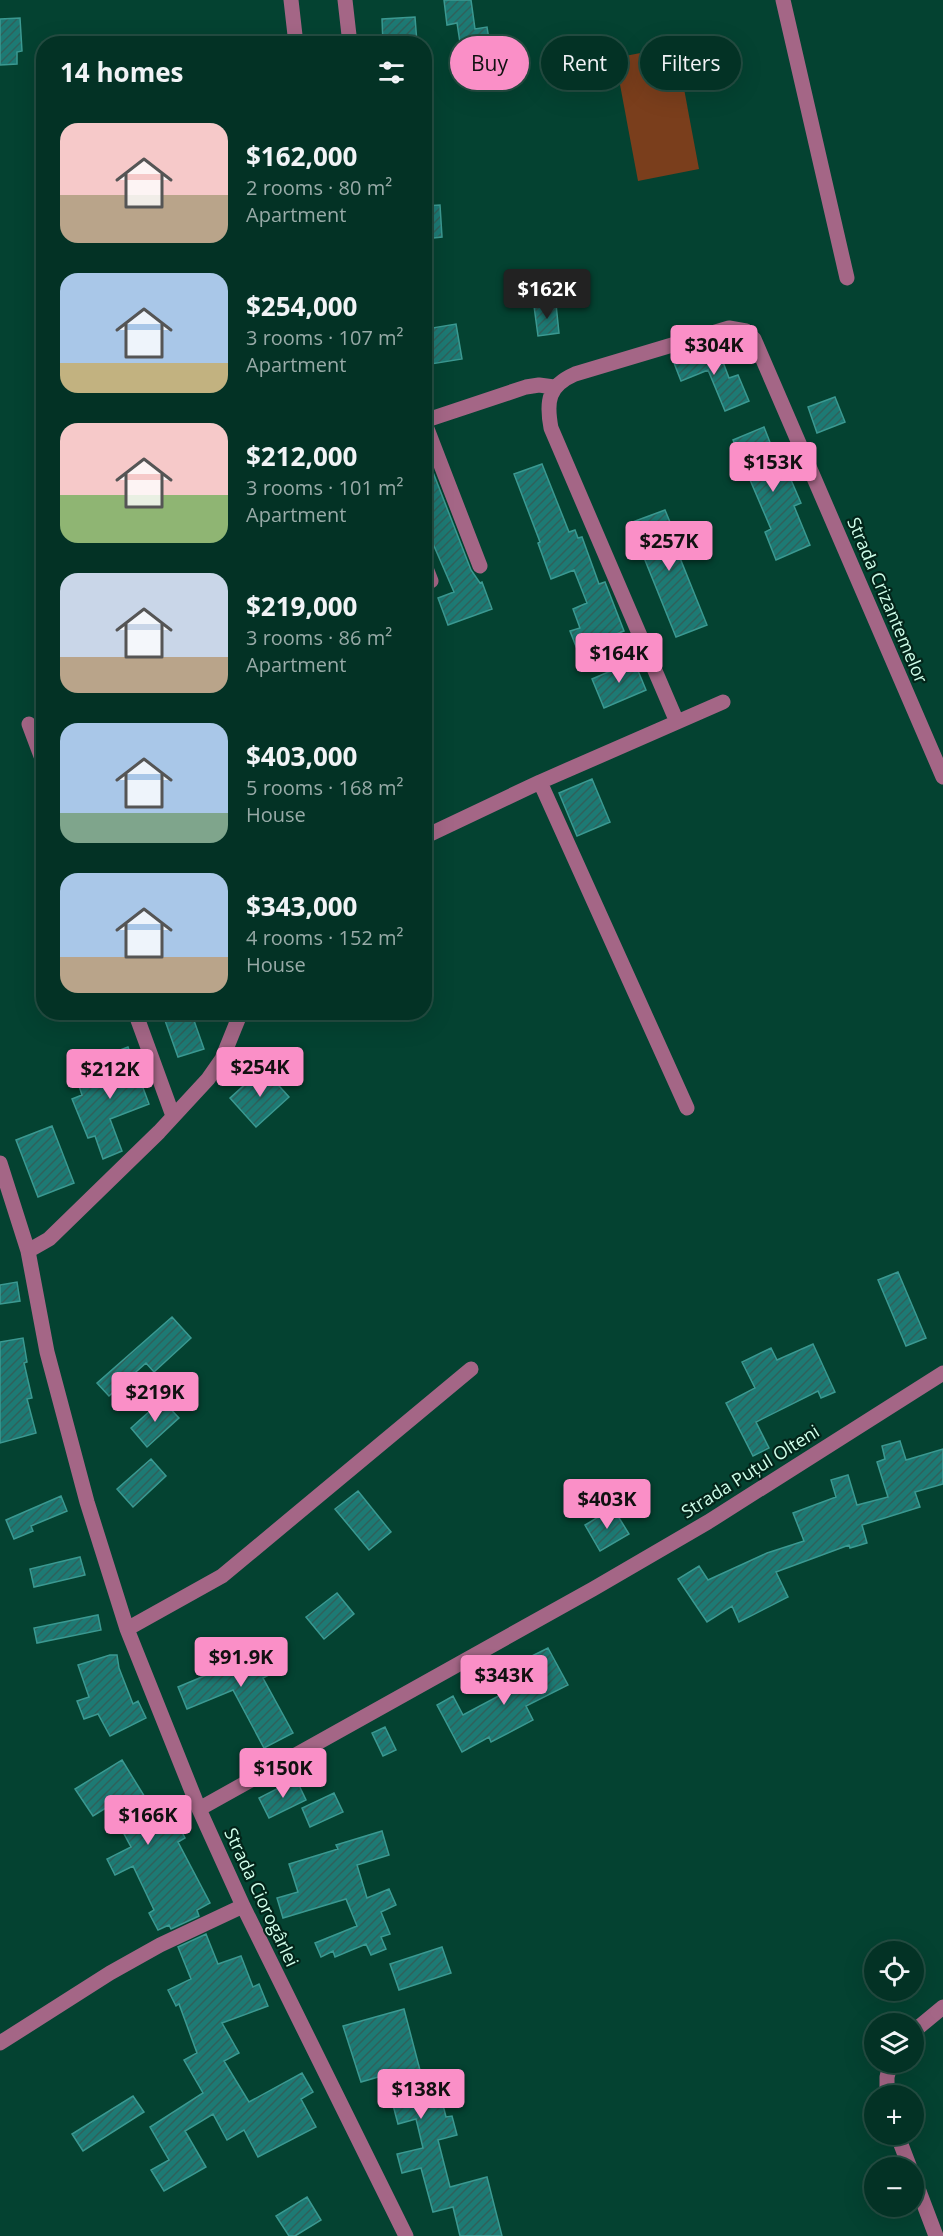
<!DOCTYPE html>
<html lang="en">
<head>
<meta charset="utf-8">
<style>
  :root { --surface:#033225; --page:#0d3a2d; --text:#f1f3f6; --muted:#97aaa7; --line:#244d42; --accent:#fa8fc7 }
  body { margin:0; font-family:"Open Sans",sans-serif; background:var(--page); color:var(--text); height:100vh; display:flex; flex-direction:column; font-size:22px; white-space:nowrap }
  * { box-sizing:border-box; margin:0 }
  p { font-size:20px; color:var(--muted) }
  .icon { flex:none; width:33px; height:33px; fill:none; stroke:currentColor; stroke-width:2; stroke-linecap:round; stroke-linejoin:round }
  .map { position:relative; flex:1; overflow:hidden }
  .side { position:absolute; left:36px; top:36px; width:396px; height:984px; display:flex; flex-direction:column; background:var(--surface); border-radius:24px; box-shadow:0 6px 24px #0002,0 0 0 2px var(--line) }
  .side>* { flex:none }
  .top-card { position:absolute; left:450px; top:36px; width:402px; height:54px; display:flex; gap:12px }
  .fabs { position:absolute; left:864px; top:1941px; display:grid; gap:12px }
  .fabs a { display:grid; place-items:center; width:60px; height:60px; border-radius:50%; background:var(--surface); box-shadow:0 6px 24px #0002,0 0 0 2px var(--line); font-size:30px }
  .price { position:absolute; translate:-50% -51px; padding:0 14px; border-radius:6px; background:var(--accent); color:#111; font-size:20px; line-height:39px; filter:drop-shadow(0 2px 3px #0008) }
  .price::after { content:''; position:absolute; left:50%; top:36px; width:18px; height:14px; margin-left:-9px; background:inherit; clip-path:polygon(0 0,100% 0,50% 100%) }
  .price.active { background:#222; color:#fff }
  ul { padding:0; list-style:none }
  li { display:flex; align-items:center; gap:18px; height:150px; padding:0 24px }
  li span { display:grid; place-items:center; flex:none; width:168px; height:120px; border-radius:18px; color:#555 }
  li>.icon { margin-inline-start:auto }
  span .icon { width:72px; height:72px; fill:#fffc; stroke-width:1 }
  li b { font-size:26px }
  h2 { display:flex; justify-content:space-between; align-items:center; height:72px; padding:0 24px; font-size:26px }
  .tag { padding:0 21px; border-radius:27px; background:var(--surface); box-shadow:0 6px 24px #0002,0 0 0 2px var(--line); font-size:21px; line-height:54px }
  .tag.active { background:var(--accent); color:#111 }
  .map>svg:first-child { display:block }
  .green { fill:#7a3e1c }
  .building { fill:url(#building-hatch); stroke:#3b9991; stroke-width:1.5 }
  .lines { fill:none; stroke-linecap:round; stroke-linejoin:round }
  .minor { stroke:#a46686; stroke-width:15 }
  .labels { text-anchor:middle; dominant-baseline:central; stroke-width:4.5; stroke-linejoin:round; paint-order:stroke }
  .street-label { font-size:18px; fill:#cffeea; stroke:#03251a }
</style>
</head>
<body>
<div class="map">
<svg width="943" height="2236" viewBox="0 0 943 2236">
  <defs>
    <pattern id="building-hatch" width="6" height="6" patternUnits="userSpaceOnUse" patternTransform="scale(1.5)"><rect width="6" height="6" fill="#1d7a74"/><path d="M-1 1l2-2M0 6l6-6M5 7l2-2" fill="none" stroke="#2f615b"/></pattern>
  </defs>
  <rect width="100%" height="100%" fill="#044231"/>
  <!-- green -->
  <path class="green" d="M676,46L699,169L638,181L615,58Z"/>
  <!-- building -->
  <path class="building" d="M444,0H471L475,29L487,27L492,58L463,62L457,23L447,25Z
    M415,17L417,43L383,44L382,19Z
    M20,18L22,51L17,52V64L0,65V19Z
    M440,205L442,237L424,239V206Z
    M556,304L559,333L538,336L534,306Z
    M456,324L462,359L431,364L426,329Z
    M717,346L729,378L738,375L749,401L725,411L708,370L681,381L674,363Z
    M835,397L845,422L817,433L808,407Z
    M764,427L780,468L785,466L801,503L794,506L810,545L776,560L765,532L771,529L733,440Z
    M424,449L471,570L480,583L482,582L492,609L448,625L438,598L454,592L424,523Z
    M542,464L569,532L575,530L578,538L582,537L599,584L605,582L624,631L577,649L570,631L580,628L573,609L587,603L574,570L551,579L538,543L540,542L514,474Z
    M665,510L684,556L680,558L707,625L676,637L630,523Z
    M634,661L646,690L604,708L592,679Z
    M592,779L610,822L577,836L559,793Z
    M162,1012H191L204,1049L178,1057Z
    M128,1047L149,1104L110,1119L122,1151L103,1159L95,1136L88,1138L72,1099L82,1095L79,1086L109,1074L102,1057Z
    M263,1068L289,1097L256,1127L230,1098Z
    M52,1126L74,1183L38,1197L16,1140Z
    M898,1272L926,1338L906,1346L878,1280Z
    M17,1282L20,1301L0,1304V1285Z
    M172,1317L191,1338L154,1372L146,1363L109,1396L97,1383Z
    M23,1338L27,1362L24,1363L32,1398L27,1399L36,1433L0,1443V1342Z
    M813,1344L835,1392L821,1398L818,1391L756,1422L769,1448L753,1456L726,1403L755,1388L742,1362L771,1348L777,1360Z
    M162,1400L179,1418L147,1447L131,1428Z
    M900,1441L906,1460L943,1449V1484L915,1492L920,1507L862,1525L867,1543L850,1548L849,1545L776,1572L788,1597L739,1622L732,1606L707,1622L678,1579L699,1566L708,1580L767,1553L804,1541L793,1513L836,1497L831,1480L848,1475L857,1505L888,1497L877,1462L885,1459L882,1446Z
    M151,1459L166,1476L133,1507L117,1489Z
    M358,1491L391,1532L369,1550L335,1509Z
    M61,1496L67,1511L31,1526L33,1531L14,1539L6,1520Z
    M613,1508L629,1534L600,1551L585,1525Z
    M80,1557L85,1575L34,1587L30,1569Z
    M337,1593L354,1614L324,1639L306,1617Z
    M98,1615L101,1630L37,1643L34,1628Z
    M270,1642L276,1657L263,1662L269,1675L263,1678L293,1733L264,1748L233,1690L187,1709L178,1687L209,1674L199,1651L217,1644L220,1651L235,1645L239,1655Z
    M548,1648L568,1685L526,1706L533,1720L491,1742L489,1737L462,1752L437,1705L453,1696L463,1715L538,1675L532,1656Z
    M110,1655H117L119,1668L133,1704L138,1701L146,1718L110,1736L98,1714L84,1719L77,1701L89,1697L78,1665Z
    M385,1727L396,1750L383,1756L372,1733Z
    M122,1760L151,1807L172,1796L180,1810L173,1814L185,1838L178,1842L210,1903L197,1910L199,1916L171,1929L169,1925L158,1930L149,1913L154,1910L133,1866L115,1875L107,1859L131,1847L109,1806L93,1816L75,1789Z
    M296,1779L306,1800L269,1818L259,1798Z
    M334,1793L343,1812L310,1827L302,1808Z
    M382,1831L389,1855L357,1865L367,1898L389,1889L396,1905L381,1912L390,1934L381,1937L386,1949L371,1955L366,1944L335,1957L333,1951L321,1957L315,1943L357,1926L346,1899L283,1918L277,1898L298,1892L289,1864L338,1849L336,1845Z
    M206,1934L218,1964L241,1956L253,1987L259,1984L268,2006L222,2023L239,2053L224,2061L249,2102L302,2073L313,2092L301,2099L316,2127L258,2157L244,2130L227,2140L213,2114L185,2131L206,2167L164,2191L151,2170L169,2160L150,2127L203,2093L184,2060L197,2053L179,2004L176,2006L168,1990L191,1979L178,1947Z
    M442,1947L451,1973L399,1990L390,1964Z
    M404,2009L427,2097L440,2093L446,2117L452,2116L457,2135L438,2140L450,2187L487,2177L502,2236H460L453,2207L433,2212L421,2168L402,2173L397,2154L423,2148L416,2119L398,2124L393,2105L400,2103L392,2073L361,2082L343,2026Z
    M133,2096L144,2112L83,2151L72,2134Z
    M307,2197L321,2220L295,2236H289L276,2216Z"/>
  <g class="lines">
    <!-- minor -->
    <path class="minor" d="M291,0L296,44
      M345,0L350,44
      M783,0L847,278
      M424,421L480,566
      M424,421L526,387L539,385L554,387
      M424,563L431,581
      M677,722L551,428C546,401 548,386 575,374L729,328L746,331L754,339L943,777
      M29,724L44,764
      M540,782L687,1108
      M424,837L540,782L723,702
      M135,1012L173,1116
      M0,1163L28,1251L47,1352L87,1502L127,1629L199,1809L243,1906L406,2236
      M28,1251L49,1239L159,1132L208,1079L222,1059L241,1012
      M127,1629L222,1576L471,1369
      M199,1809L593,1589L708,1522L943,1373
      M914,2031L943,2007
      M0,2043L110,1973L160,1945L243,1906
      M887,2096V2077L891,2062
      M897,2134L910,2168
      M914,2178L936,2236"/>
  </g>
  <g class="labels">
    <!-- street labels -->
    <g class="street-label">
      <text transform="translate(888 600) rotate(67)">Strada Crizantemelor</text>
      <text transform="translate(750 1471) rotate(-32)">Strada Puțul Olteni</text>
      <text transform="translate(262 1897) rotate(65)">Strada Ciorogârlei</text>
    </g>
  </g>
</svg>
<div class="fabs">
<a><svg class="icon" aria-label="locate" viewBox="0 0 24 24"><circle cx="12" cy="12" r="6"/><path d="M12 2v4M12 18v4M2 12h4M18 12h4"/></svg></a>
<a><svg class="icon" aria-label="layers" viewBox="0 0 24 24"><path d="M12 4l9 5-9 5-9-5zM3 14l9 5 9-5"/></svg></a>
<a>+</a>
<a>−</a>
</div>
<b class="price active" style="left:547px;top:320px">$162K</b>
<b class="price" style="left:714px;top:376px">$304K</b>
<b class="price" style="left:773px;top:493px">$153K</b>
<b class="price" style="left:669px;top:572px">$257K</b>
<b class="price" style="left:619px;top:684px">$164K</b>
<b class="price" style="left:260px;top:1098px">$254K</b>
<b class="price" style="left:110px;top:1100px">$212K</b>
<b class="price" style="left:155px;top:1423px">$219K</b>
<b class="price" style="left:607px;top:1530px">$403K</b>
<b class="price" style="left:241px;top:1688px">$91.9K</b>
<b class="price" style="left:504px;top:1706px">$343K</b>
<b class="price" style="left:283px;top:1799px">$150K</b>
<b class="price" style="left:148px;top:1846px">$166K</b>
<b class="price" style="left:421px;top:2120px">$138K</b>
<div class="top-card">
<a class="tag active">Buy</a>
<a class="tag">Rent</a>
<a class="tag">Filters</a>
</div>
<section class="side">
<h2>14 homes<svg class="icon" aria-label="filters" viewBox="0 0 24 24"><path d="M4 7h16M4 17h16"/><circle cx="9" cy="7" r="2"/><circle cx="15" cy="17" r="2"/></svg></h2>
<ul>
<li><span style="background:linear-gradient(#f6c9c9 60%,#b9a48a 0)"><svg class="icon" aria-label="home" viewBox="0 0 24 24"><path d="M3 11l9-7 9 7M6 9v11h12V9"/></svg></span><div><b>$162,000</b><p>2 rooms · 80 m²</p><p>Apartment</p></div></li>
<li><span style="background:linear-gradient(#a9c7e8 75%,#c2b280 0)"><svg class="icon" aria-label="home" viewBox="0 0 24 24"><path d="M3 11l9-7 9 7M6 9v11h12V9"/></svg></span><div><b>$254,000</b><p>3 rooms · 107 m²</p><p>Apartment</p></div></li>
<li><span style="background:linear-gradient(#f6c9c9 60%,#8fb573 0)"><svg class="icon" aria-label="home" viewBox="0 0 24 24"><path d="M3 11l9-7 9 7M6 9v11h12V9"/></svg></span><div><b>$212,000</b><p>3 rooms · 101 m²</p><p>Apartment</p></div></li>
<li><span style="background:linear-gradient(#c9d6e8 70%,#b9a48a 0)"><svg class="icon" aria-label="home" viewBox="0 0 24 24"><path d="M3 11l9-7 9 7M6 9v11h12V9"/></svg></span><div><b>$219,000</b><p>3 rooms · 86 m²</p><p>Apartment</p></div></li>
<li><span style="background:linear-gradient(#a9c7e8 75%,#7fa58c 0)"><svg class="icon" aria-label="home" viewBox="0 0 24 24"><path d="M3 11l9-7 9 7M6 9v11h12V9"/></svg></span><div><b>$403,000</b><p>5 rooms · 168 m²</p><p>House</p></div></li>
<li><span style="background:linear-gradient(#a9c7e8 70%,#b9a48a 0)"><svg class="icon" aria-label="home" viewBox="0 0 24 24"><path d="M3 11l9-7 9 7M6 9v11h12V9"/></svg></span><div><b>$343,000</b><p>4 rooms · 152 m²</p><p>House</p></div></li>
</ul>
</section>
</div>
</body>
</html>
